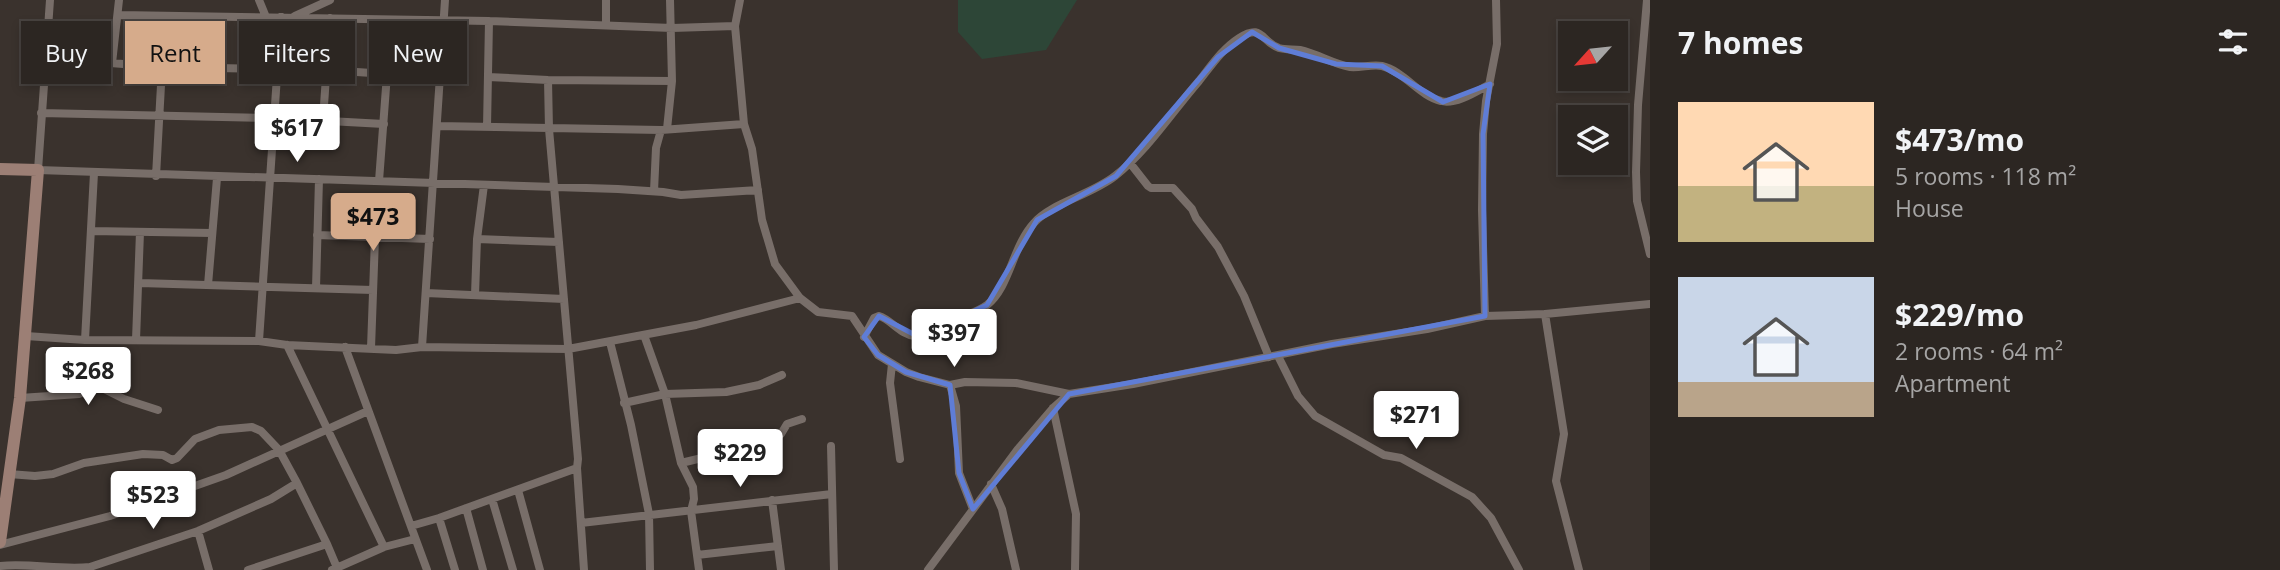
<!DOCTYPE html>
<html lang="en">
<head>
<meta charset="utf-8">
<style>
  :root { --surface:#2c2622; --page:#342e2a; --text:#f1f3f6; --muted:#a6a5a5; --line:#484340; --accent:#d6ab8b }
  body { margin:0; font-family:"Open Sans",sans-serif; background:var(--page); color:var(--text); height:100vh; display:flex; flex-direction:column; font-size:26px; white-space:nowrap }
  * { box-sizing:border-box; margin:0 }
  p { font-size:23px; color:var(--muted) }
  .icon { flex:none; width:38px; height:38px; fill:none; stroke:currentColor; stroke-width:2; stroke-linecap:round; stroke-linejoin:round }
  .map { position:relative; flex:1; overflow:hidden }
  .details { display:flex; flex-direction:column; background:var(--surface); width:630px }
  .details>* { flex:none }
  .hud { position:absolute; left:21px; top:21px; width:665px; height:63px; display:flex; gap:14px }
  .needle { width:46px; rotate:243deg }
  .fabs { position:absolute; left:1558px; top:21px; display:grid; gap:14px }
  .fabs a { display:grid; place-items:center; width:70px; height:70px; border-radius:0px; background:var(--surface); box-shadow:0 4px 10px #0003,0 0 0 2px var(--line); font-size:35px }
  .price { position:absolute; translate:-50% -60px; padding:0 16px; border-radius:7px; background:#fff; color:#222; font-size:23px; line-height:46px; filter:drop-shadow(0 2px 4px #0008) }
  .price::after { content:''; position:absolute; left:50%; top:42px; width:21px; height:16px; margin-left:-10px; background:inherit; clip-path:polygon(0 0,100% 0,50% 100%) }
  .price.current { background:var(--accent); color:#111 }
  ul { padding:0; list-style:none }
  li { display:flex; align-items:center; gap:21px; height:175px; padding:0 28px }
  li span { display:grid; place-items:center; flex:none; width:196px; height:140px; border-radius:0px; color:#555 }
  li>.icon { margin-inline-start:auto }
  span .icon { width:84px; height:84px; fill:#fffc; stroke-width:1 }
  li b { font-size:30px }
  h2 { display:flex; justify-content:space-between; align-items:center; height:84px; padding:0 28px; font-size:30px }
  .pill { padding:0 24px; border-radius:0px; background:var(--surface); box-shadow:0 4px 10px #0003,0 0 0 2px var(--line); font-size:24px; line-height:63px }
  .pill.current { background:var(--accent); color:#111 }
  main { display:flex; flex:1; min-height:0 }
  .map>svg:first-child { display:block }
  .green { fill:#2d4637 }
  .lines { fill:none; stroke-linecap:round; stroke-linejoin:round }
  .street { stroke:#786e69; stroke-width:8 }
  .secondary { stroke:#9c7f75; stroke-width:12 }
  .marked { fill:none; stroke:#5f7dd6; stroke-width:5; stroke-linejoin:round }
</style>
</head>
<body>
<main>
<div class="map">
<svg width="1650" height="570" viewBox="0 0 1650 570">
  <rect width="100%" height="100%" fill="#3a322d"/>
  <!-- green -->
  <path class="green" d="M958,0H1077L1046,50L982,59L958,32Z"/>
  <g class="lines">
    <!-- street -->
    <path class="street" d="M50,0L38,170L618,189L663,192L681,195L758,190
      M259,0L266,17
      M740,0L735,26L744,124L752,149L762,220L775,264L800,298L818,312L852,316L878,355L906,372L919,377L950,385L965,382L1016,383L1069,394
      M1647,0L1638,105L1636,172L1637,201L1650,254
      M119,15L489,21L672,28L735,26
      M295,16L330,0
      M606,25V0
      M46,58L162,67L277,69
      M112,63L119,0
      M326,70L387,74L440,72
      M488,77L548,80L672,81
      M41,113L273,118L384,124
      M323,120L330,18
      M437,126L661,130L744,124
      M487,127L489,21
      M667,129L672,81L670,0
      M1130,163L1148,186L1151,188H1173L1192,209L1196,218L1218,247L1244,296L1269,357
      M156,176L162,67
      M379,181L387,74
      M654,191L656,148L661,130
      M91,231L212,233
      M317,235L430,239
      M477,239L559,242
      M140,283L373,290
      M208,285L217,178
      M316,288L319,179
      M426,293L564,299
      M475,295L477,239L484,185
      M1545,314L1564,434L1556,481L1579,570
      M1485,316L1482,210L1483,134L1486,101L1497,44L1496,0
      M644,335L665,394L681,463L693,487L694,499L691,511L699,570
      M26,336L85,340L259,341L287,345L396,350L422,347L568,349L696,325L800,298
      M864,337L874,318L879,316C892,320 899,334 915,336C929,339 942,328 953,321C964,315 976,313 987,305C1010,287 1012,247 1034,223C1051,203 1091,195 1115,176C1148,150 1172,112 1199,81C1211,66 1222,49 1239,38C1263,23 1260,41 1279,48C1285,50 1294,49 1300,50C1318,54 1333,64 1350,67C1361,68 1372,64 1382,66C1404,71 1419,96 1441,101C1456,105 1477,91 1490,84
      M85,340L94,173
      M136,340L140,232
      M259,341L281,17
      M610,342L631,425L649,514L650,570
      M287,345L384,547
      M345,347L427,570
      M422,347L445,0
      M371,348L375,238
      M1278,356L1298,396L1315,416L1384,455L1401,458L1472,497L1491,518L1519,570
      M892,364L890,383L900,459
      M950,385L956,406L959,473L973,509
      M20,398L79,394L100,387L124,399L158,410
      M624,403L665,394L726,392L759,385L782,375
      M1053,408L1076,514L1075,570
      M831,446L834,570
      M681,463L773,441L781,434L787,424L802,419
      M577,468L584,570
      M297,483L327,544
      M991,484L1002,509L1016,570
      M518,490L540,570
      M492,499L513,570
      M772,500L781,570
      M466,508L483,570
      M439,518L455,570
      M581,523L832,494
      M411,526L439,518L577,468L578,459L549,129L548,80
      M198,531L209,570
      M0,545L110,516L226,475L368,411
      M697,555L778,546
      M0,566C30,563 60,570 90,567L198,531L271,499L297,483L279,450L261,431L252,427L219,430L195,439L177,458L172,460L163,455L143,454L84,463L53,474L35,476L9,474
      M248,570L327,544L338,570
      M332,570L384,547L415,539
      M928,570L1018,449L1053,408L1069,394L1133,384L1332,344L1427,329L1485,316L1545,314L1650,304"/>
    <!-- secondary -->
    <path class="secondary" d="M0,169L38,170L20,398L0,542"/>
  </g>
  <!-- marked area -->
  <path class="marked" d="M1252,32L1279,48L1336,64L1382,66L1443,102L1490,84L1483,134L1485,316L1069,394L973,509L959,473L950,385L906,372L878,355L864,337L879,316L919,337L987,305L1037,220L1116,176L1218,57Z"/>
</svg>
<div class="fabs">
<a><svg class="needle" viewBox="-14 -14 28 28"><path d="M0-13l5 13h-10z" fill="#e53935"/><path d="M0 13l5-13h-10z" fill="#a6a5a5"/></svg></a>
<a><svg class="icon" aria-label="layers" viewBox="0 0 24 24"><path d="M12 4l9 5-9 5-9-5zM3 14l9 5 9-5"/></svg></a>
</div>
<b class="price" style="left:297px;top:164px">$617</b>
<b class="price current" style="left:373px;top:253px">$473</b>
<b class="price" style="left:954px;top:369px">$397</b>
<b class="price" style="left:88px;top:407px">$268</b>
<b class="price" style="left:1416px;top:451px">$271</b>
<b class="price" style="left:740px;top:489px">$229</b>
<b class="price" style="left:153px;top:531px">$523</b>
<div class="hud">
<a class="pill">Buy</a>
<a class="pill current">Rent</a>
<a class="pill">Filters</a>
<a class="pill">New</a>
</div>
</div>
<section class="details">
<h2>7 homes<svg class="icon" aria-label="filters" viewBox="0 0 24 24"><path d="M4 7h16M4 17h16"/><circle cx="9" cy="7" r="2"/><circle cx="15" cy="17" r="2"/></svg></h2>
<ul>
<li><span style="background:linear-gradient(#ffd9b3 60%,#c2b280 0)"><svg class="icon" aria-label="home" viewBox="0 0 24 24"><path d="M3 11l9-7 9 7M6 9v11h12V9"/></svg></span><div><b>$473/mo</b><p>5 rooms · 118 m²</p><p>House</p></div></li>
<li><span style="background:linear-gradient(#c9d6e8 75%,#b9a48a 0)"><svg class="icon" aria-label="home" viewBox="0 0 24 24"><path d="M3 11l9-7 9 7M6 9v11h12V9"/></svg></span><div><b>$229/mo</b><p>2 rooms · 64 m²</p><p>Apartment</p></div></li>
</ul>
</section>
</main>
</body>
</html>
